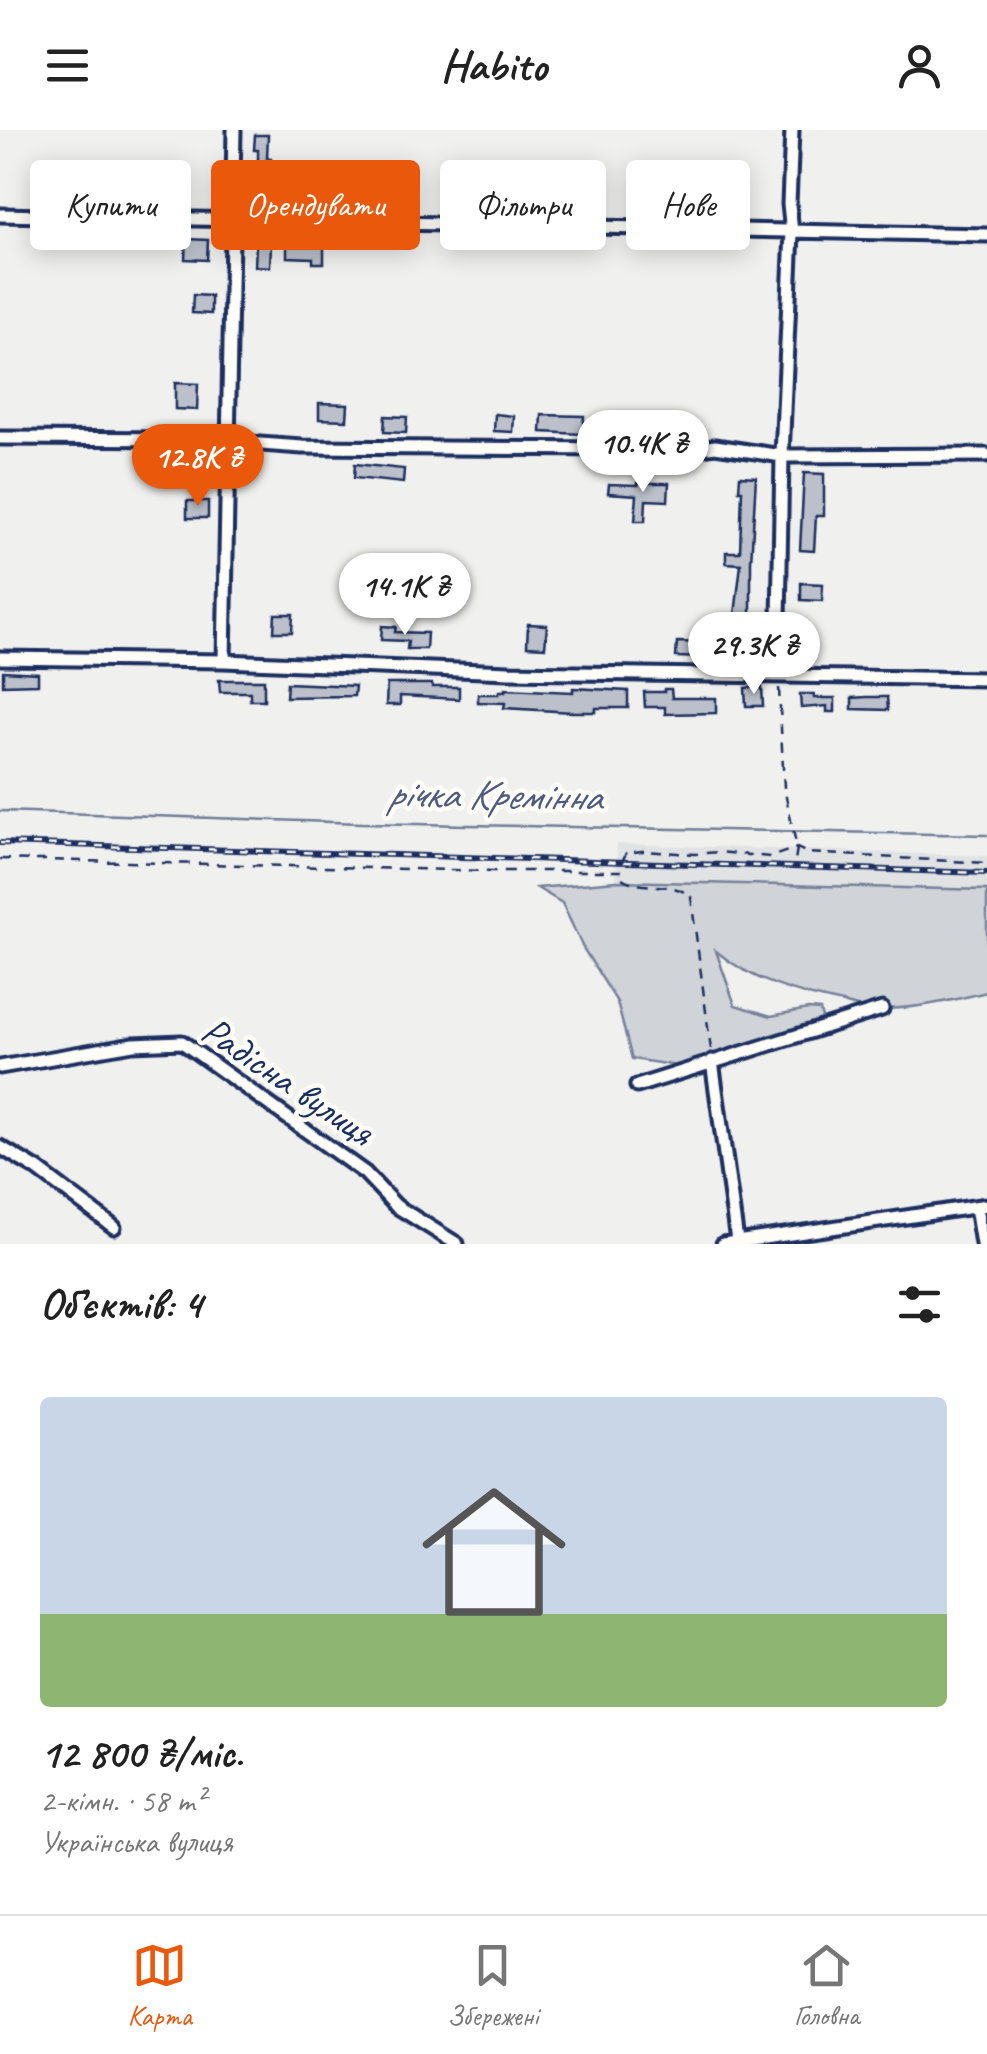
<!DOCTYPE html>
<html lang="uk">
<head>
<meta charset="utf-8">
<style>
  :root { --surface:#fff; --page:#f2f2f2; --text:#222; --muted:#767676; --line:#e0e0e0; --accent:#ea580c }
  body { margin:0; font-family:Caveat,sans-serif; background:var(--page); color:var(--text); height:100vh; display:flex; flex-direction:column; font-size:38px; white-space:nowrap }
  * { box-sizing:border-box; margin:0 }
  p { font-size:32px; color:var(--muted) }
  .icon { flex:none; width:55px; height:55px; fill:none; stroke:currentColor; stroke-width:2; stroke-linecap:round; stroke-linejoin:round }
  .map { position:relative; height:1114px; overflow:hidden }
  .side { display:flex; flex-direction:column; background:var(--surface); flex:1 }
  .side>* { flex:none }
  .banner { position:absolute; left:30px; top:30px; width:928px; height:90px; display:flex; gap:20px }
  .price { position:absolute; translate:-50% -85px; padding:0 22px; border-radius:35px; background:#fff; color:#222; font-size:32px; line-height:65px; filter:drop-shadow(0 2px 5px #0008) }
  .price::after { content:''; position:absolute; left:50%; top:60px; width:30px; height:22px; margin-left:-15px; background:inherit; clip-path:polygon(0 0,100% 0,50% 100%) }
  .price.on { background:var(--accent); color:#fff }
  ul { padding:0; list-style:none }
  li { display:grid; align-content:center; gap:20px; height:530px; padding:0 40px }
  li+li { border-top:2px solid var(--line) }
  li span { display:grid; place-items:center; height:310px; border-radius:10px; color:#555 }
  li>.icon { margin-inline-start:auto }
  span .icon { width:180px; height:180px; fill:#fffc; stroke-width:1 }
  li b { font-size:42px }
  h2 { display:flex; justify-content:space-between; align-items:center; height:120px; padding:0 40px; font-size:42px }
  .pill { padding:0 35px; border-radius:10px; background:var(--surface); box-shadow:0 5px 25px #0003; font-size:35px; line-height:90px }
  .pill.on { background:var(--accent); color:#fff }
  header { display:flex; justify-content:space-between; align-items:center; height:130px; padding:0 40px; background:var(--surface); font-size:45px; font-weight:700 }
  .tabs { display:flex; justify-content:space-around; align-items:center; height:140px; border-top:2px solid var(--line); background:var(--surface); font-size:28px; color:var(--muted) }
  .tabs a { display:grid; justify-items:center; gap:5px }
  .tabs .on { color:var(--accent) }
  .map>svg:first-child { display:block }
  .built { fill:#e0e2e3 }
  .green { fill:#d0d3d8; stroke:#76819b; stroke-width:2.5 }
  .lines { fill:none; stroke-linecap:round; stroke-linejoin:round }
  .stream { stroke:#6f7b97; stroke-width:2.5 }
  .building { fill:#bbc0ca; stroke:#1b2f5e; stroke-width:2.5 }
  .minor-casing { stroke:#1b2f5e; stroke-width:19 }
  .path { stroke:#1b2f5e; stroke-width:2.5; stroke-dasharray:10 8; stroke-linecap:butt }
  .minor { stroke:#fdfcf7; stroke-width:11 }
  .rail-casing { stroke:#1b2f5e; stroke-width:6 }
  .rail { stroke:#fdfcf7; stroke-width:2.5; stroke-dasharray:8; stroke-linecap:butt }
  .labels { text-anchor:middle; dominant-baseline:central; stroke-width:9; stroke-linejoin:round; paint-order:stroke }
  .street-label { font-size:40px; fill:#1b2f5e; stroke:#fdfcf7 }
  .water-label { font-size:42px; font-style:italic; fill:#4c5b7f; stroke:#fdfcf7 }
</style>
</head>
<body>
<header><svg class="icon" aria-label="menu" viewBox="0 0 24 24"><path d="M4 6h16M4 12h16M4 18h16"/></svg>Habito<svg class="icon" aria-label="person" viewBox="0 0 24 24"><circle cx="12" cy="8" r="4"/><path d="M4 21q1-7 8-7t8 7"/></svg></header>
<div class="map">
<svg width="987" height="1114" viewBox="0 0 987 1114">
  <rect width="100%" height="100%" fill="#f0f0ee"/>
  <filter id="ink" filterUnits="userSpaceOnUse"><feTurbulence type="fractalNoise" baseFrequency=".01" numOctaves="2"/><feDisplacementMap in="SourceGraphic" scale="20" xChannelSelector="R" yChannelSelector="G"/><feConvolveMatrix kernelMatrix="1 2 1 2 8 2 1 2 1" color-interpolation-filters="sRGB"/></filter>
  <g filter="url(#ink)">
    <!-- built -->
    <path class="built" d="M617,714L987,726V762L616,751Z"/>
    <!-- green -->
    <path class="green" d="M616,751L987,760V862C950,871 911,880 873,879C863,879 852,876 843,873C798,864 751,851 716,821L735,875L771,886L808,879L820,880L823,893L691,938L632,929L617,872L583,818L562,773L537,758Z"/>
    <g class="lines">
      <!-- stream -->
      <path class="stream" d="M0,681L362,693L987,705"/>
    </g>
    <!-- building -->
    <path class="building" d="M255,5H268L267,28H271V43L258,42V20H254Z
      M186,109L208,110L207,130L185,129Z
      M287,110L300,111V115H324V133H313V128L287,127Z
      M256,114L271,115L270,137L255,136Z
      M193,165L211,166V184L192,183Z
      M175,253L198,254L197,280L175,279Z
      M319,273L348,274L347,290L319,289Z
      M495,284L514,286L513,302L494,301Z
      M542,285L584,286L583,304L541,302Z
      M385,286L407,287L406,303L384,302Z
      M620,286L637,287L636,306H619Z
      M355,334L404,339L403,353L354,348Z
      M804,343L824,344V386H816L814,421L800,420Z
      M740,346L756,347L751,432V494L734,493L741,434L726,433V422H740L742,360H739Z
      M638,353H669L668,371L646,370L645,391H635L637,365L608,363L609,354L638,355Z
      M187,371H208V388H187Z
      M350,432L363,433L361,456L348,455Z
      M801,453L823,454L822,471L801,470Z
      M275,484H293L292,502H274Z
      M528,494L547,495L545,517L527,516Z
      M382,496L396,497L395,502L427,503L426,519H407L408,511L381,510Z
      M677,512L707,513V528L676,527Z
      M3,541L38,543V554L3,555Z
      M219,550H264V570H250V562H220Z
      M287,553L355,556L354,566L286,567Z
      M387,554H432V557H459V569L400,566V575H386Z
      M762,557L763,576H746L745,558Z
      M573,558L628,561V578H596V582H573L504,578L505,573L478,572V564H499V561H505V559L573,562Z
      M664,559H671L672,568H716V583L665,584V577H645L644,562H664Z
      M800,564H814V568H835V582H827V576L801,578Z
      M866,567H887L888,580L852,579V568Z"/>
    <g class="lines">
      <defs>
        <path id="minor" d="M0,85L987,105
          M0,308L193,309L302,317L618,319L662,324L715,316L782,326L987,325
          M0,528L224,531L509,542L987,549
          M224,531L234,0
          M778,546L782,326L792,102L789,74L792,0
          M712,931L737,1111
          M0,937L133,914L182,912L365,1043L396,1076L457,1114
          M637,956L882,879
          M0,1017L37,1039L114,1097
          M976,1077L982,1114
          M723,1114L987,1075"/>
      </defs>
      <!-- minor casing -->
      <use href="#minor" class="minor-casing"/>
      <!-- path -->
      <path class="path" d="M779,558L784,658L797,718L795,731
        M0,729L493,741H622
        M622,732L626,723L642,721L695,724L718,722L770,727L797,718L807,723L987,733
        M622,748C644,762 672,749 691,767L711,920"/>
      <!-- minor -->
      <use href="#minor" class="minor"/>
      <defs>
        <path id="rail" d="M0,713L987,743"/>
      </defs>
      <!-- rail casing -->
      <use href="#rail" class="rail-casing"/>
      <!-- rail -->
      <use href="#rail" class="rail"/>
    </g>
  </g>
  <g class="labels">
    <!-- street labels -->
    <g class="street-label">
      <text transform="translate(288 951) rotate(34)">Радісна вулиця</text>
    </g>
    <!-- water labels -->
    <g class="water-label">
      <text transform="translate(494 665) rotate(1)">річка Кремінна</text>
    </g>
  </g>
</svg>
<b class="price" style="left:643px;top:365px">10.4K ₴</b>
<b class="price on" style="left:198px;top:379px">12.8K ₴</b>
<b class="price" style="left:405px;top:508px">14.1K ₴</b>
<b class="price" style="left:754px;top:567px">29.3K ₴</b>
<div class="banner">
<a class="pill">Купити</a>
<a class="pill on">Орендувати</a>
<a class="pill">Фільтри</a>
<a class="pill">Нове</a>
</div>
</div>
<section class="side">
<h2>Об’єктів: 4<svg class="icon" aria-label="filters" viewBox="0 0 24 24"><path d="M4 7h16M4 17h16"/><circle cx="9" cy="7" r="2"/><circle cx="15" cy="17" r="2"/></svg></h2>
<ul>
<li><span style="background:linear-gradient(#c9d6e8 70%,#8fb573 0)"><svg class="icon" aria-label="home" viewBox="0 0 24 24"><path d="M3 11l9-7 9 7M6 9v11h12V9"/></svg></span><div><b>12 800 ₴/міс.</b><p>2-кімн. · 58 m²</p><p>Українська вулиця</p></div></li>
</ul>
</section>
<nav class="tabs">
<a class="on"><svg class="icon" aria-label="map" viewBox="0 0 24 24"><path d="M3 6l6-2 6 2 6-2v14l-6 2-6-2-6 2zM9 4v14M15 6v14"/></svg>Карта</a>
<a><svg class="icon" aria-label="saved" viewBox="0 0 24 24"><path d="M7 4h10v16l-5-4-5 4z"/></svg>Збережені</a>
<a><svg class="icon" aria-label="home" viewBox="0 0 24 24"><path d="M3 11l9-7 9 7M6 9v11h12V9"/></svg>Головна</a>
</nav>
</body>
</html>
